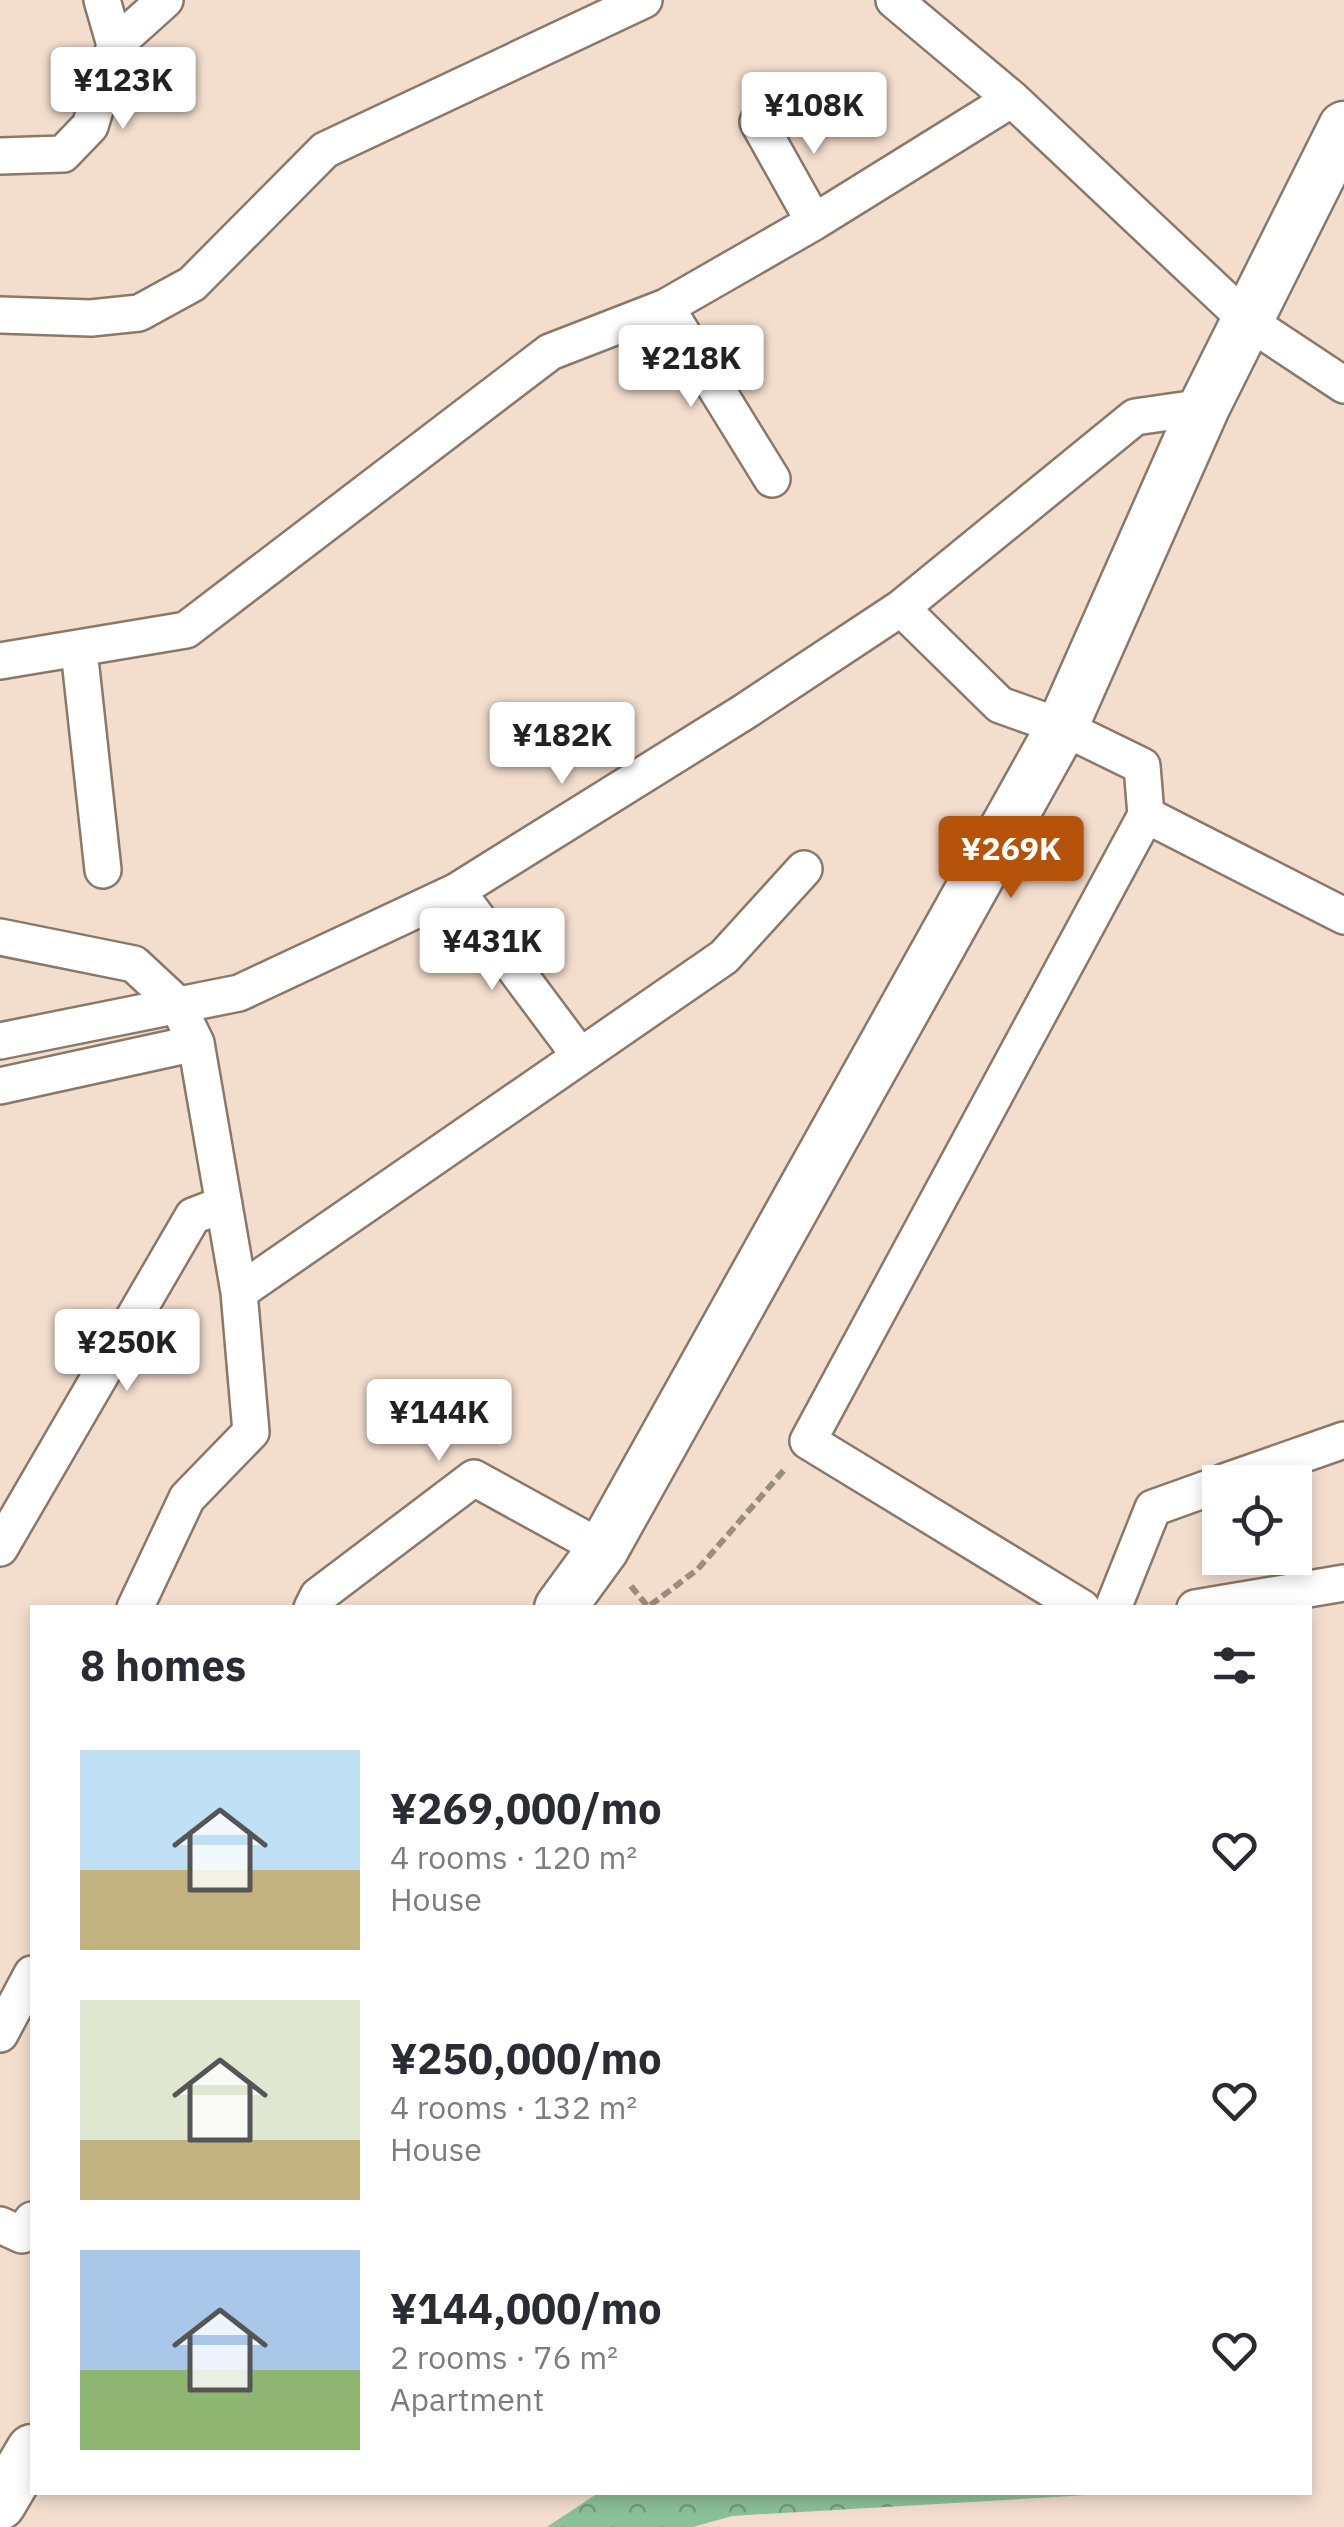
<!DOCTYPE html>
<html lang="en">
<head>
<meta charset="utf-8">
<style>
  :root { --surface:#fff; --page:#f7f7f7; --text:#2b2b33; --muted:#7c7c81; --accent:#b45309 }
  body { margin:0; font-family:"IBM Plex Sans",sans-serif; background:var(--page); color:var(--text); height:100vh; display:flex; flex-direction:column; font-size:38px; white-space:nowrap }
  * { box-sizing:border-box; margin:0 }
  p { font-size:32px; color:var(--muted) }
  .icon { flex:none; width:55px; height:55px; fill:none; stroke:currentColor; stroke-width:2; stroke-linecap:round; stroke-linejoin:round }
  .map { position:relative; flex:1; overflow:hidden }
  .sheet { position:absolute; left:30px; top:1605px; width:1282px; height:890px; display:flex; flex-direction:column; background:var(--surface); border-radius:0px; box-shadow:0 5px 15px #0003 }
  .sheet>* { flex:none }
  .controls { position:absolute; left:1202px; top:1465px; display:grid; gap:20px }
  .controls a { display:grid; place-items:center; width:110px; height:110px; border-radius:0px; background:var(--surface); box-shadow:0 5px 15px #0003; font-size:50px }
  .price { position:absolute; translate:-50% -85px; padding:0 22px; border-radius:10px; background:#fff; color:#222; font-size:32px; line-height:65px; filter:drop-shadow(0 2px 5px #0008) }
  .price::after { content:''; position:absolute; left:50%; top:60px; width:30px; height:22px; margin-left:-15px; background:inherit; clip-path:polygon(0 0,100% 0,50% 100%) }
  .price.selected { background:var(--accent); color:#fff }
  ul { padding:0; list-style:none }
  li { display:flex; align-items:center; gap:30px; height:250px; padding:0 50px }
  li span { display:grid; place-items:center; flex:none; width:280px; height:200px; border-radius:0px; color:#555 }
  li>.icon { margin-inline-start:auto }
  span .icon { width:120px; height:120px; fill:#fffc; stroke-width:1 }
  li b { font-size:42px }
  h2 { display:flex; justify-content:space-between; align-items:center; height:120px; padding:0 50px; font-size:42px }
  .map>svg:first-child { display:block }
  .forest { fill:url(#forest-crowns) }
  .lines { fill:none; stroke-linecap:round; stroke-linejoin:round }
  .street-casing { stroke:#8a7869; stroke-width:40 }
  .secondary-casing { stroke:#8a7869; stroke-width:55 }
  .path { stroke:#9b8c80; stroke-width:6; stroke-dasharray:10 5; stroke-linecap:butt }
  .street { stroke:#fff; stroke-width:35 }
  .secondary { stroke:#fff; stroke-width:50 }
</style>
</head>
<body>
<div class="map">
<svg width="1344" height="2527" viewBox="0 0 1344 2527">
  <defs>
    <pattern id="forest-crowns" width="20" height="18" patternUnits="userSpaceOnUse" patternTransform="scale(2.5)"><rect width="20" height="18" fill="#8bc197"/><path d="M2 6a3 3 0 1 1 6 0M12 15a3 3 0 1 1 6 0" fill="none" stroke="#729d7b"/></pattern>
  </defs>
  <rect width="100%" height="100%" fill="#f3dece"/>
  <!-- forest -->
  <path class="forest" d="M598,2493V2492L1122,2493L732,2516L693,2527H547Z"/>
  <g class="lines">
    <defs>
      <path id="street" d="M894,0L1012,99L1249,322L1344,385
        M115,45L165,0
        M758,122L814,222
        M0,156L63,154L90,126L115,45L102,0
        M666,307L772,479
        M0,315L91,318L139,313L192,284L325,150L644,0
        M901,608L1135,417L1204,407
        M79,650L103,870
        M0,661L186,630L550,352L666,307L814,222L1012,99
        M1146,815L1344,916
        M457,891L580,1056
        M0,937L134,964L177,1004L196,1043L239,1292L251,1432L187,1498L135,1608
        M0,1041L239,993L457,891L744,712L901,608L1000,705L1062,727L1142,766L1146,815L808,1441L1082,1608
        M0,1086L196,1043
        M239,1292L724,957L804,869
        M1224,1482L1344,1440
        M0,1548L193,1216L224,1204
        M312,1608L318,1596L474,1478L603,1549
        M1113,1608L1153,1508L1220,1484
        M1195,1608L1344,1583
        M0,2034L32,1974
        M0,2225L22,2235L32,2220"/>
      <path id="secondary" d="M560,1608L603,1549L1062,727L1204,407L1344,127
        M0,2504L32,2450"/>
    </defs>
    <!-- street casing -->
    <use href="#street" class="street-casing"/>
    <!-- secondary casing -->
    <use href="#secondary" class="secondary-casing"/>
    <!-- path -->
    <path class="path" d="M631,1586L648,1607L698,1569L785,1469"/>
    <!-- street -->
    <use href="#street" class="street"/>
    <!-- secondary -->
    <use href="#secondary" class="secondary"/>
  </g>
</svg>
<div class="controls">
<a><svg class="icon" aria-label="locate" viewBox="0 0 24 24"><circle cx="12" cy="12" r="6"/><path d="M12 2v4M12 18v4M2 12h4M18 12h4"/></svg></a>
</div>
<b class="price" style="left:123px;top:132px">¥123K</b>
<b class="price" style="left:814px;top:157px">¥108K</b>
<b class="price" style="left:691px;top:410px">¥218K</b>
<b class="price" style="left:562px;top:787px">¥182K</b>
<b class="price selected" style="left:1011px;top:901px">¥269K</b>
<b class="price" style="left:492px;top:993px">¥431K</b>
<b class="price" style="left:127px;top:1394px">¥250K</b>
<b class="price" style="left:439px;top:1464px">¥144K</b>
<section class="sheet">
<h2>8 homes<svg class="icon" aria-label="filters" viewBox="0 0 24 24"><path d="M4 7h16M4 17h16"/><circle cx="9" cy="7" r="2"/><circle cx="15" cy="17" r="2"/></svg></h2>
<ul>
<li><span style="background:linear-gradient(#bfe0f5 60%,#c2b280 0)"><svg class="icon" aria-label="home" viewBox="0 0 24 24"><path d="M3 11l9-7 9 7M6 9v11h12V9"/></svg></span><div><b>¥269,000/mo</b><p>4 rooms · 120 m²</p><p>House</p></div><svg class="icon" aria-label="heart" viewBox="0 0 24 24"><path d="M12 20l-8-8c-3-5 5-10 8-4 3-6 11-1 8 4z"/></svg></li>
<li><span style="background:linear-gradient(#dfe7d0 70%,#c2b280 0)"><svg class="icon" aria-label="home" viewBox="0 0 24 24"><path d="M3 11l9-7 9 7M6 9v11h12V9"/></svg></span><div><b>¥250,000/mo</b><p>4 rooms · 132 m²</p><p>House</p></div><svg class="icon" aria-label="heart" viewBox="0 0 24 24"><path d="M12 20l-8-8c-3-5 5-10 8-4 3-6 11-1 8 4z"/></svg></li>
<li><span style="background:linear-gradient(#a9c7e8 60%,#8fb573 0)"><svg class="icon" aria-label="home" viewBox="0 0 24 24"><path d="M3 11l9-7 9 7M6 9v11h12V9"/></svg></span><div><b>¥144,000/mo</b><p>2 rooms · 76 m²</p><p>Apartment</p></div><svg class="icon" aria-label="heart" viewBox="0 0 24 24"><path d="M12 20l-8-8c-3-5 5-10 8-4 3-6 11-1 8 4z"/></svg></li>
</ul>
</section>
</div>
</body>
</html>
